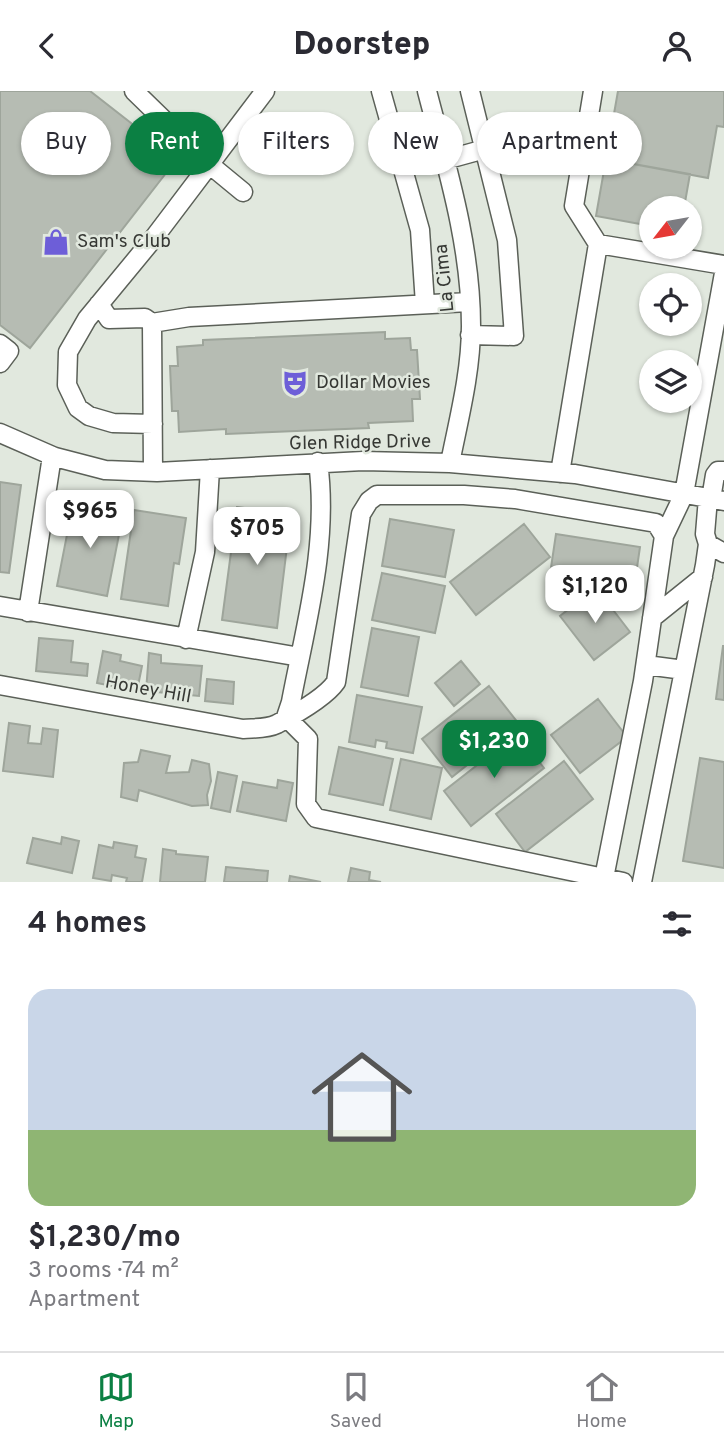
<!DOCTYPE html>
<html lang="en">
<head>
<meta charset="utf-8">
<style>
  :root { --surface:#fff; --page:#f7f7f7; --text:#2b2b33; --muted:#7c7c81; --line:#e1e1e2; --accent:#0b8043 }
  body { margin:0; font-family:Overpass,sans-serif; background:var(--page); color:var(--text); height:100vh; display:flex; flex-direction:column; font-size:26px; white-space:nowrap }
  * { box-sizing:border-box; margin:0 }
  p { font-size:23px; color:var(--muted) }
  .icon { flex:none; width:38px; height:38px; fill:none; stroke:currentColor; stroke-width:2; stroke-linecap:round; stroke-linejoin:round }
  .map { position:relative; height:791px; overflow:hidden }
  .panel { display:flex; flex-direction:column; background:var(--surface); flex:1 }
  .panel>* { flex:none }
  .guide { position:absolute; left:21px; top:21px; width:682px; height:63px; display:flex; gap:14px }
  .needle { width:46px; rotate:239deg }
  .fabs { position:absolute; left:639px; top:105px; display:grid; gap:14px }
  .fabs a { display:grid; place-items:center; width:63px; height:63px; border-radius:50%; background:var(--surface); box-shadow:0 2px 5px #0004; font-size:35px }
  .price { position:absolute; translate:-50% -60px; padding:0 16px; border-radius:14px; background:#fff; color:#222; font-size:23px; line-height:46px; filter:drop-shadow(0 2px 4px #0008) }
  .price::after { content:''; position:absolute; left:50%; top:42px; width:21px; height:16px; margin-left:-10px; background:inherit; clip-path:polygon(0 0,100% 0,50% 100%) }
  .price.active { background:var(--accent); color:#fff }
  ul { padding:0; list-style:none }
  li { display:grid; align-content:center; gap:14px; height:371px; padding:0 28px }
  li+li { border-top:2px solid var(--line) }
  li span { display:grid; place-items:center; height:217px; border-radius:21px; color:#555 }
  li>.icon { margin-inline-start:auto }
  span .icon { width:126px; height:126px; fill:#fffc; stroke-width:1 }
  li b { font-size:30px }
  h2 { display:flex; justify-content:space-between; align-items:center; height:84px; padding:0 28px; font-size:30px }
  .chip { padding:0 24px; border-radius:32px; background:var(--surface); box-shadow:0 2px 5px #0004; font-size:24px; line-height:63px }
  .chip.active { background:var(--accent); color:#fff }
  header { display:flex; justify-content:space-between; align-items:center; height:91px; padding:0 28px; background:var(--surface); font-size:32px; font-weight:800 }
  .tab-bar { display:flex; justify-content:space-around; align-items:center; height:98px; border-top:2px solid var(--line); background:var(--surface); font-size:19px; color:var(--muted) }
  .tab-bar a { display:grid; justify-items:center; gap:4px }
  .tab-bar .active { color:var(--accent) }
  .map>svg:first-child { display:block }
  .building { fill:#b6bcb3; stroke:#9ea59b; stroke-width:2 }
  .lines { fill:none; stroke-linecap:round; stroke-linejoin:round }
  .minor-casing { stroke:#5b6058; stroke-width:21 }
  .minor { stroke:#fff; stroke-width:18 }
  .labels { text-anchor:middle; dominant-baseline:central; stroke-width:5; stroke-linejoin:round; paint-order:stroke }
  .poi-label { font-size:19px; fill:#363834; stroke:#e1e8de; text-anchor:start }
  .street-label { font-size:19px; fill:#363834; stroke:#e1e8de }
</style>
</head>
<body>
<header><svg class="icon" aria-label="back" viewBox="0 0 24 24"><path d="M15 5l-7 7 7 7"/></svg>Doorstep<svg class="icon" aria-label="person" viewBox="0 0 24 24"><circle cx="12" cy="8" r="4"/><path d="M4 21q1-7 8-7t8 7"/></svg></header>
<div class="map">
<svg width="724" height="791" viewBox="0 0 724 791">
  <rect width="100%" height="100%" fill="#e1e8de"/>
  <!-- building -->
  <path class="building" d="M0,0H90L177,68L30,257L0,234Z
    M618,0H724V36L717,35L708,87L606,68Z
    M606,68L690,83L684,117H651V135L596,125Z
    M385,241V248L410,247L411,259H417L420,308H412L413,330L368,332L369,337L226,343V338L179,341L178,320H172L170,275H178L177,256L203,254V249Z
    M0,391L21,394L9,482L0,481Z
    M73,413L123,423L107,505L57,495Z
    M237,416L291,423L277,537L222,529Z
    M134,419L186,427L179,473L174,472L168,515L121,508Z
    M390,428L454,439L445,486L382,475Z
    M524,433L550,466L476,524L450,491Z
    M556,443L640,456L633,504L549,490Z
    M382,482L445,495L435,542L372,529Z
    M592,500L599,509L603,506L630,541L594,569L560,525Z
    M372,537L419,546L408,605L361,596Z
    M39,547L73,550L71,571L88,573L87,585L36,580Z
    M723,555H724V609L716,608Z
    M103,560L121,564L120,570L142,575L137,600L97,592Z
    M149,562L161,564V572L202,575L199,605L146,600Z
    M461,570L480,593L454,615L435,592Z
    M207,588L234,591L233,613L205,610Z
    M489,595L519,633L452,686L422,648Z
    M357,604L422,616L413,662L386,657L387,651L376,649L375,656L349,651Z
    M598,608L627,646L580,682L551,644Z
    M9,632L30,635L28,652L41,653L43,637L58,639L53,686L3,680Z
    M517,643L544,677L471,735L444,700Z
    M339,656L393,668L383,714L329,703Z
    M141,659L170,665L166,682L189,681L192,669L209,673L211,690L207,704L208,714L192,715L139,699L137,710L121,706L124,672L138,671Z
    M700,667L724,671V777L683,770Z
    M401,668L442,677L431,728L390,719Z
    M564,670L593,708L525,761L496,723Z
    M218,681L237,685L230,721L211,717Z
    M278,689L293,692L286,730L237,720L243,691L277,697Z
    M62,746L79,750L72,782L27,772L33,747L61,753Z
    M114,751L137,755L135,766L146,768L142,791H126L127,787L112,784L111,790L93,787L99,754L113,757Z
    M163,758L176,760V763L208,766L205,791H160Z
    M226,776L268,780L267,791H224Z
    M351,777L370,781L369,789L381,791H348Z
    M290,785L321,791H289Z"/>
  <g class="lines">
    <defs>
      <path id="minor" d="M134,0L209,73L243,101
        M381,0L420,139L425,213
        M427,0C447,77 471,154 471,235C471,281 459,327 450,372
        M593,0L574,115L598,153L724,174
        M445,69L485,58
        M99,213L109,228L145,227L152,232
        M470,244L514,245L507,149L470,0
        M0,253L9,260L0,272
        M153,333L113,332L89,325L78,317L67,294L68,261L87,228L153,148L265,0
        M0,342L55,366L105,379L157,381L363,370L450,372L575,383L724,410
        M153,381L152,232L189,226L469,211
        M560,382L598,153
        M711,408L715,384L718,380H724
        M664,445L684,403L724,182
        M708,453L724,462
        M0,515L300,566
        M28,521L52,365
        M652,527L703,486
        M186,548L205,461L210,378
        M646,574L684,579
        M0,594L243,638C254,637 267,638 277,633C294,624 325,607 336,591L361,423L369,410L377,404H464L515,408L656,432L664,445L643,590L604,787
        M286,626L308,648L306,713L316,727L623,791
        M286,626L291,611C306,532 329,452 318,371
        M642,791L705,474L708,453L705,443L708,407"/>
    </defs>
    <!-- minor casing -->
    <use href="#minor" class="minor-casing"/>
    <!-- minor -->
    <use href="#minor" class="minor"/>
  </g>
  <!-- icons -->
  <defs>
    <symbol id="shop-bare" viewBox="-9 -9 18 18"><path d="M-5-2.5h2.3a2.7 3.5 0 0 1 5.4 0H5L5.5 6h-11ZM-1.5-2.5h3a1.5 2.3 0 0 0-3 0Z" fill="#6d5ed8" stroke="#e1e8de" stroke-width="2.5" paint-order="stroke"/></symbol>
    <symbol id="theatre-bare" viewBox="-9 -9 18 18"><path d="M-5-5.5Q0-4 5-5.5V0Q5 5 0 6Q-5 5-5 0ZM-3.3-2.5H-1v1.5H-3.3ZM1-2.5H3.3v1.5H1ZM-2.8 1Q0 5.5 2.8 1Z" fill="#6d5ed8" stroke="#e1e8de" stroke-width="2.5" paint-order="stroke"/></symbol>
  </defs>
  <g fill-rule="evenodd">
    <use href="#shop-bare" x="37" y="132" width="38" height="38"/>
    <use href="#theatre-bare" x="276" y="273" width="38" height="38"/>
  </g>
  <g class="labels">
    <!-- poi labels -->
    <g class="poi-label">
      <text x="77" y="151">Sam's Club</text>
      <text x="316" y="292">Dollar Movies</text>
    </g>
    <!-- street labels -->
    <g class="street-label">
      <text transform="translate(445 187) rotate(-96)">La Cima</text>
      <text transform="translate(360 352) rotate(-1)">Glen Ridge Drive</text>
      <text transform="translate(148 599) rotate(10)">Honey Hill</text>
    </g>
  </g>
</svg>
<div class="fabs">
<a><svg class="needle" viewBox="-14 -14 28 28"><path d="M0-13l5 13h-10z" fill="#e53935"/><path d="M0 13l5-13h-10z" fill="#7c7c81"/></svg></a>
<a><svg class="icon" aria-label="locate" viewBox="0 0 24 24"><circle cx="12" cy="12" r="6"/><path d="M12 2v4M12 18v4M2 12h4M18 12h4"/></svg></a>
<a><svg class="icon" aria-label="layers" viewBox="0 0 24 24"><path d="M12 4l9 5-9 5-9-5zM3 14l9 5 9-5"/></svg></a>
</div>
<b class="price" style="left:90px;top:459px">$965</b>
<b class="price" style="left:257px;top:476px">$705</b>
<b class="price" style="left:595px;top:534px">$1,120</b>
<b class="price active" style="left:494px;top:689px">$1,230</b>
<div class="guide">
<a class="chip">Buy</a>
<a class="chip active">Rent</a>
<a class="chip">Filters</a>
<a class="chip">New</a>
<a class="chip">Apartment</a>
</div>
</div>
<section class="panel">
<h2>4 homes<svg class="icon" aria-label="filters" viewBox="0 0 24 24"><path d="M4 7h16M4 17h16"/><circle cx="9" cy="7" r="2"/><circle cx="15" cy="17" r="2"/></svg></h2>
<ul>
<li><span style="background:linear-gradient(#c9d6e8 65%,#8fb573 0)"><svg class="icon" aria-label="home" viewBox="0 0 24 24"><path d="M3 11l9-7 9 7M6 9v11h12V9"/></svg></span><div><b>$1,230/mo</b><p>3 rooms · 74 m²</p><p>Apartment</p></div></li>
</ul>
</section>
<nav class="tab-bar">
<a class="active"><svg class="icon" aria-label="map" viewBox="0 0 24 24"><path d="M3 6l6-2 6 2 6-2v14l-6 2-6-2-6 2zM9 4v14M15 6v14"/></svg>Map</a>
<a><svg class="icon" aria-label="saved" viewBox="0 0 24 24"><path d="M7 4h10v16l-5-4-5 4z"/></svg>Saved</a>
<a><svg class="icon" aria-label="home" viewBox="0 0 24 24"><path d="M3 11l9-7 9 7M6 9v11h12V9"/></svg>Home</a>
</nav>
</body>
</html>
